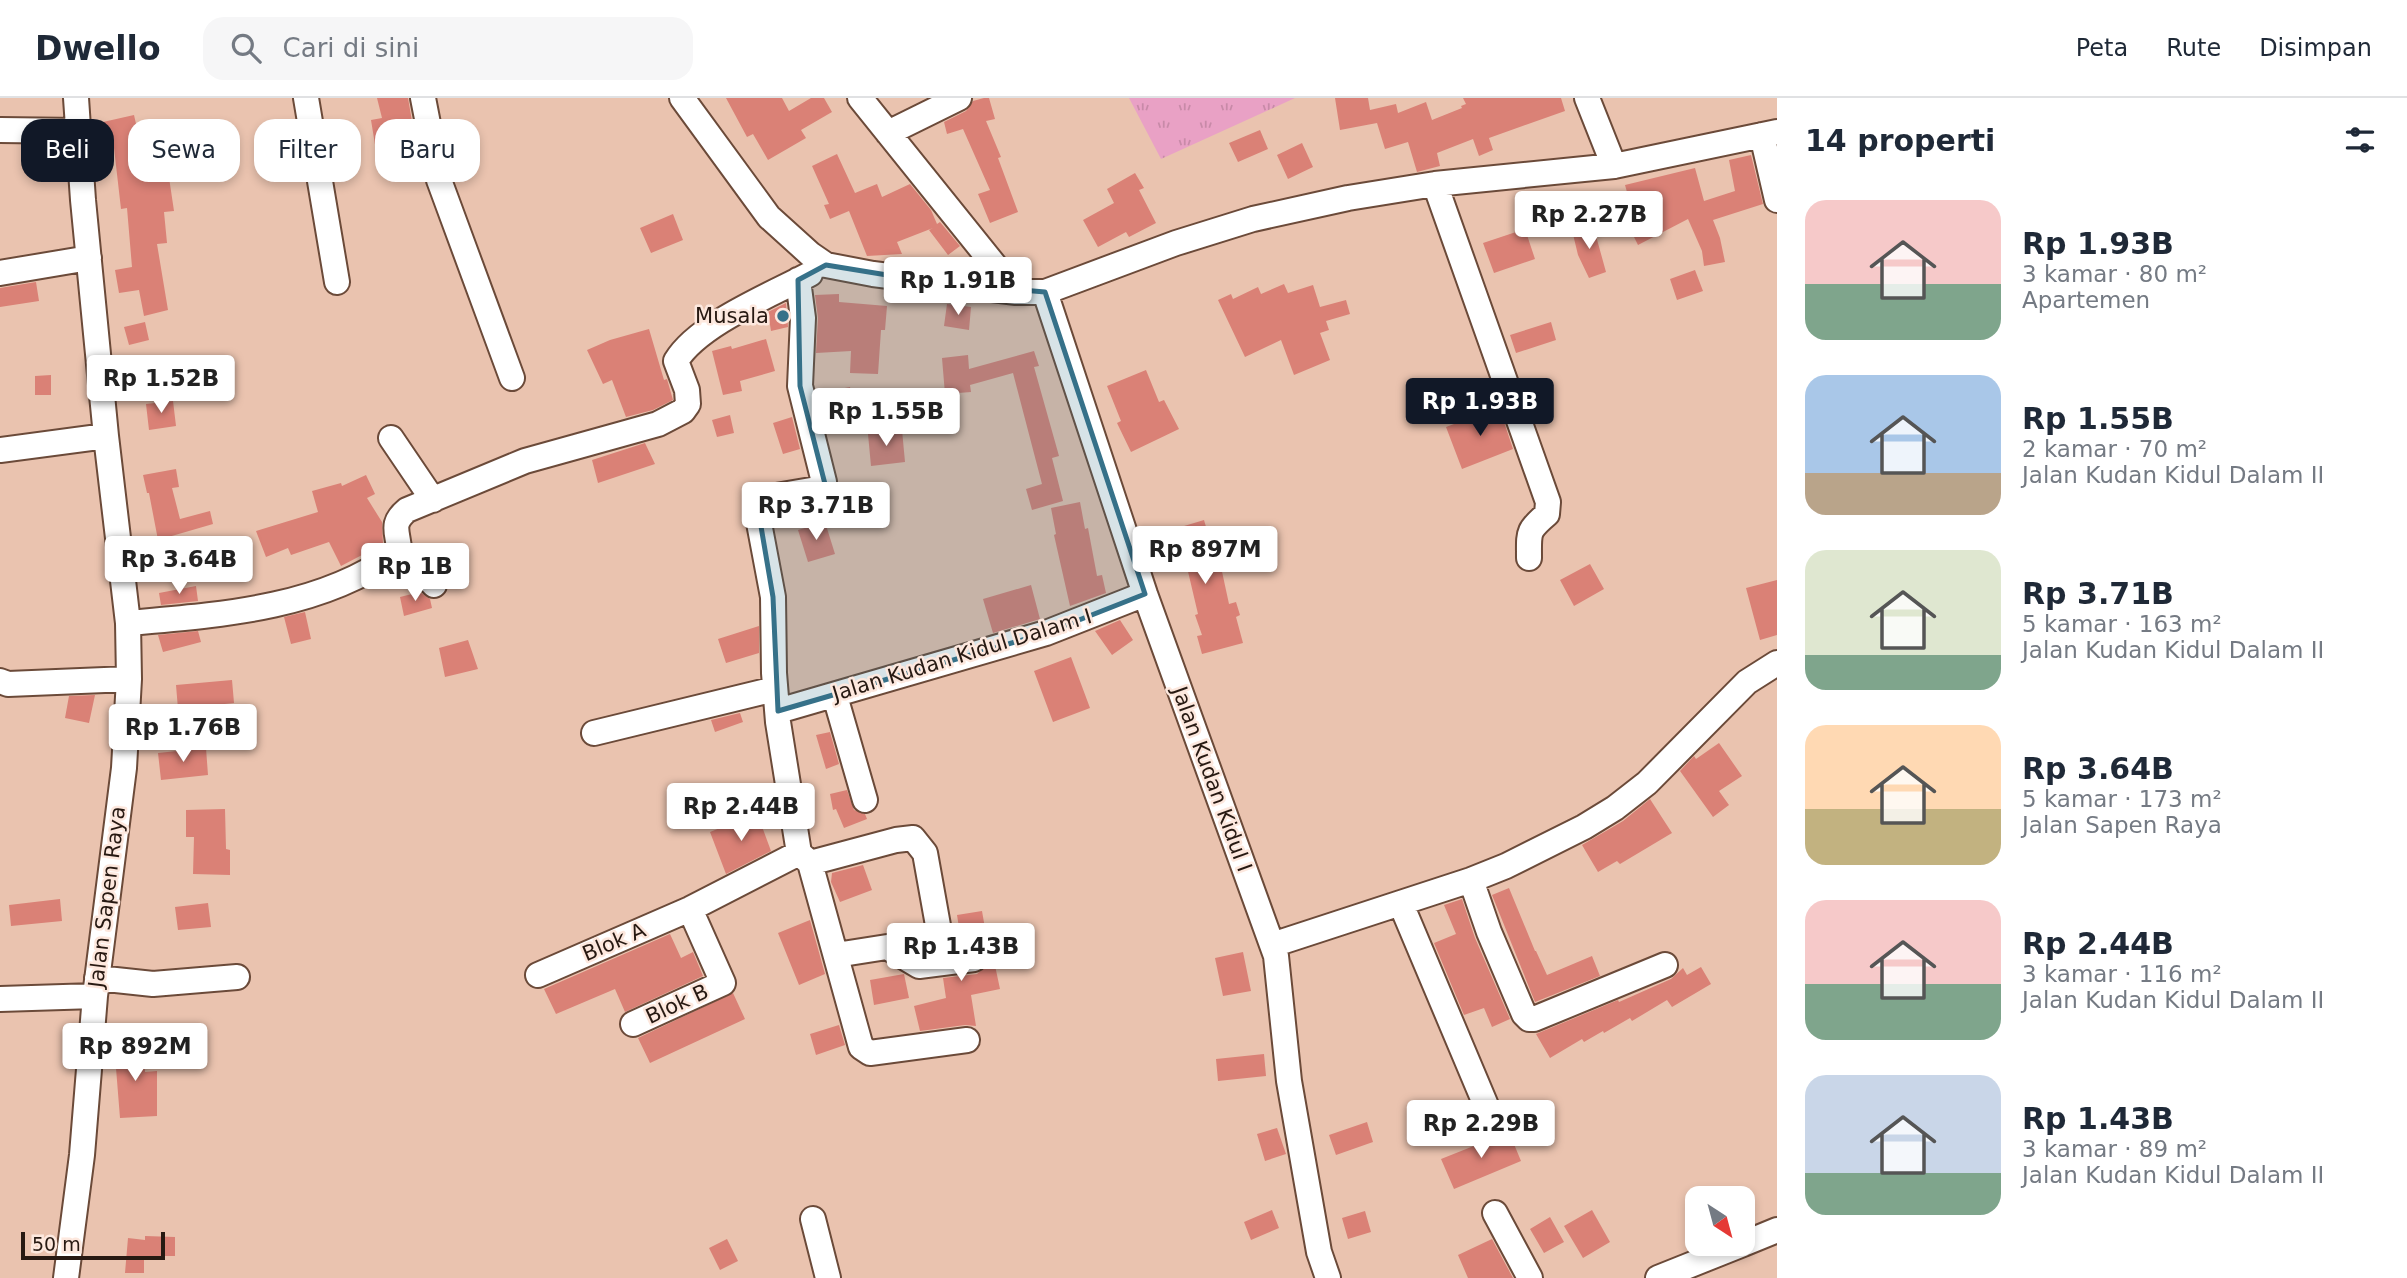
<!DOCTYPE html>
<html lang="id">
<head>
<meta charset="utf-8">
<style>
  :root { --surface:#fff; --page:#f6f6f7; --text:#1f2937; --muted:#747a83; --line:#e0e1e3; --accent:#111827 }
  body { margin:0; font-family:"DejaVu Sans",sans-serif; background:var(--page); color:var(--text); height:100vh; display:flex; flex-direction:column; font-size:26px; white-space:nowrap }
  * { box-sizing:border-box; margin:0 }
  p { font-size:23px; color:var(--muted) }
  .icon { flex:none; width:38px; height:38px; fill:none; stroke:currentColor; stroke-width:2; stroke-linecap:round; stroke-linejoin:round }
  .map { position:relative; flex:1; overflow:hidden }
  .side { display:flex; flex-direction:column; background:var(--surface); width:630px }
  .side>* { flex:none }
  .hud { position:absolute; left:21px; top:21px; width:665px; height:63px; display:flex; gap:14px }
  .needle { width:46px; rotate:144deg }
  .tools { position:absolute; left:1685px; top:1088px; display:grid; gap:14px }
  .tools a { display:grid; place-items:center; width:70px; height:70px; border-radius:14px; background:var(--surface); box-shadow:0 4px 10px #0003; font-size:35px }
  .scale { position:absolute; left:21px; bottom:18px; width:144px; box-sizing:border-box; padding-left:7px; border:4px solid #271912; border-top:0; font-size:19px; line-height:24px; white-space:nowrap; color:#271912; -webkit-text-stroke:5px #fde8de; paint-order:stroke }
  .price { position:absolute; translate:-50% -60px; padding:0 16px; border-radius:7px; background:#fff; color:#222; font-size:23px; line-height:46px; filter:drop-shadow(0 2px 4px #0008) }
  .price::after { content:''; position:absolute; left:50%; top:42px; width:21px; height:16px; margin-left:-10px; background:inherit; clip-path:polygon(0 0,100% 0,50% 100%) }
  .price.current { background:var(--accent); color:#fff }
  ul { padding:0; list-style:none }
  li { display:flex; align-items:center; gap:21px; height:175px; padding:0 28px }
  li span { display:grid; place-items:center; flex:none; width:196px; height:140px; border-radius:21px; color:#555 }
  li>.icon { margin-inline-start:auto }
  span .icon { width:84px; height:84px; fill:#fffc; stroke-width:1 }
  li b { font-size:30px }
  h2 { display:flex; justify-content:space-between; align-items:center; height:84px; padding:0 28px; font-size:30px }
  .pill { padding:0 24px; border-radius:21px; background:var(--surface); box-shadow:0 4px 10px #0003; font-size:24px; line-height:63px }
  .pill.current { background:var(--accent); color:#fff }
  header { display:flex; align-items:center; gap:42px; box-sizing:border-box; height:98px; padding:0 35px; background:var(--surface); border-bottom:2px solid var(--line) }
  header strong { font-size:33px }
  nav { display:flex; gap:38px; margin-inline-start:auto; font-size:24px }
  .search { width:490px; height:63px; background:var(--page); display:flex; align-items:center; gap:18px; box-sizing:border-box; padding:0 24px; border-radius:21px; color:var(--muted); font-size:26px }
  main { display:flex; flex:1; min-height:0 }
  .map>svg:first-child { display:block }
  .grass { fill:url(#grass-tufts) }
  .building { fill:#da8176 }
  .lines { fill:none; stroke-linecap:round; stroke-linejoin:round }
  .minor-casing { stroke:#6b4a39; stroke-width:28 }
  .minor { stroke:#fff; stroke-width:24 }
  .marked { fill:#367189; fill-opacity:0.2; stroke:#367189; stroke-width:5; stroke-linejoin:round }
  .poi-dot { fill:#367189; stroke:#fde8de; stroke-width:2.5 }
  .labels { text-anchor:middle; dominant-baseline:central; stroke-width:5; stroke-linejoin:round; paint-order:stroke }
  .poi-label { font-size:21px; fill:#271912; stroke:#fde8de; text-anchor:end }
  .street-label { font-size:21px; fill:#271912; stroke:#fde8de }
</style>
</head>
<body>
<header>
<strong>Dwello</strong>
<div class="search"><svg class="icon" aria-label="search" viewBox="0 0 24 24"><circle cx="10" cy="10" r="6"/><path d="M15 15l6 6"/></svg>Cari di sini</div>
<nav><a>Peta</a><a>Rute</a><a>Disimpan</a></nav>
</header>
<main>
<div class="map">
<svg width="1777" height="1180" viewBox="0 0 1777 1180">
  <defs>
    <pattern id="grass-tufts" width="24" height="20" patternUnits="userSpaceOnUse" patternTransform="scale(1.75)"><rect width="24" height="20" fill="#e9a1c5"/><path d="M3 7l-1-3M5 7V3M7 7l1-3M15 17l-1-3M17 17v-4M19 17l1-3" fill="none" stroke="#c88aa8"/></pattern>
  </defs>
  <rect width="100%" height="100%" fill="#eac3af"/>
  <!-- grass -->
  <path class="grass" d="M1129,0H1295L1161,61Z"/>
  <!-- building -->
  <path class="building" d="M377,0H408L418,58L378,65L371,22L382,20Z
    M726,0H782L789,13L811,0H824L832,14L801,32L806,40L768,62L753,36L747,39Z
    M984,0H989L995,21L986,23L1001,59L998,60L1018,114L990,125L978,96L990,92L963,31L947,36L944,24L966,13L973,3Z
    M1335,0H1368L1370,12L1396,6L1398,15L1426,4L1432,22L1462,10L1461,8L1466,6L1463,0H1561L1565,13L1489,40L1493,52L1479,58L1473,41L1437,55L1440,68L1417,74L1408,44L1385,51L1377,25L1340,32Z
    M134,17L142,52L169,48L172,66H167L174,113L164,114L167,145L157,146L168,212L144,218L139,192L119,195L115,172L132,169L127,110L121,111L114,50L109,51L103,24Z
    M1260,32L1268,51L1238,64L1229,45Z
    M1302,45L1313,69L1288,81L1277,57Z
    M837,56L855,95L877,86L882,99L910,86L931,112L937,126L940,124L960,148L948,157L929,132L933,130L897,144L902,156L867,158L849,113L830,121L824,107L829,106L812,68Z
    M1751,57L1763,106L1713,122L1720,140L1725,164L1704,168L1702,153L1688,121L1638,147L1626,123L1634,119L1625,87L1695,70L1704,103L1735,93L1729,62Z
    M1135,75L1144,90L1139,92L1156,125L1129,139L1126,134L1098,149L1083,122L1114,105L1107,91Z
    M673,116L683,142L651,155L640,130Z
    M1593,127L1606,174L1589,180L1578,157L1572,132Z
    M1525,131L1535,161L1494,175L1483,145Z
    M1695,172L1703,193L1677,202L1670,181Z
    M36,184L39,203L0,209V190Z
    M1284,186L1288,195L1313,187L1320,209L1346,202L1350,216L1326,223L1329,232L1320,235L1330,262L1294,277L1281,242L1245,259L1218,202L1231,196L1233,201L1258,189L1261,196Z
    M839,196V204L887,208L885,232H881L878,276L850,275L851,253L816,255L818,220L815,197Z
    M786,205L788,229L771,233L768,214Z
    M947,206L971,209L969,232L944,228Z
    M145,224L149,242L129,247L124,229Z
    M1551,224L1556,242L1516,255L1510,237Z
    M649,231L664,282L667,281L673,302L653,312L626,319L612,282L603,286L587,252L610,242Z
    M766,241L775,273L740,283L742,293L723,297L712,253L731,248L732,251Z
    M1034,253L1039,268L1034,269L1059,358L1052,360L1063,403L1032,412L1026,391L1042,386L1013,275L970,287L971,294L945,296L942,260L968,257L969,271Z
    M1146,272L1159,304L1164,302L1179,331L1131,354L1117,325L1121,323L1107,288Z
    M51,277V297H35V278Z
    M850,289L857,328L836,332L829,293Z
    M173,303L176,328L149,332L146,306Z
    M1499,309L1513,351L1462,371L1446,329Z
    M730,317L734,335L717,339L712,322Z
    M792,319L800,351L783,356L773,325Z
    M902,332L905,364L871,368L868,336Z
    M645,345L655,366L598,385L592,362Z
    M176,371L179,389L172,390L180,421L210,413L213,426L158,442L149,395H147L143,377Z
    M366,377L375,396L367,400L382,424L383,446L341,468L329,444L291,457L288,450L266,459L256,433L318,414L312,393L341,385L342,388Z
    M1080,404L1085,431L1088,430L1097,478L1102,477L1106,495L1070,508L1054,437L1056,436L1051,410Z
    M1204,422L1218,470L1221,469L1229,506L1236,504L1240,517L1236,519L1243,545L1202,556L1197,538L1202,537L1195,517L1198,516L1186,465L1171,469L1161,435Z
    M825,424L835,456L808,464L798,432Z
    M1590,466L1604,491L1574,508L1560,482Z
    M1777,482V537L1760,542L1746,490Z
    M1031,487L1040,521L993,535L983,501Z
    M196,488L198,503L161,507L159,495Z
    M420,494L430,501L432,510L404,518L400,499Z
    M305,514L311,541L291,546L284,519Z
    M1120,522L1133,542L1112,557L1095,533Z
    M759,528V555L726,565L718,541Z
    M198,533L201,544L163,554L158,537Z
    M468,542L478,571L445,579L439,550Z
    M1071,559L1090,610L1053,624L1034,573Z
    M232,582L234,605L178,611L176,587Z
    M95,597L89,625L65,620L69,598Z
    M740,615L743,624L715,634L711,622Z
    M830,634L839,666L826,671L816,637Z
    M1719,645L1742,678L1719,693L1729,707L1713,719L1680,673L1694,658L1696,661Z
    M206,650L208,677L161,682L158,655Z
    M847,692L854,712L865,716L867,721L844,730L836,711L833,712L830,696Z
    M1650,701L1672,735L1620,766L1617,763L1598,774L1582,747L1623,723Z
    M225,711L226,751L230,752V777L193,776L194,739H186V712Z
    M757,715L771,753L726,776L710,734Z
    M863,767L872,792L840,804L831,784L832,775Z
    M1509,790L1535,853H1536L1547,877L1592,858L1600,878L1535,904L1492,797Z
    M60,801L62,823L11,828L9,807Z
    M1462,801L1475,840L1510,921L1492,929L1484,910L1464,917L1434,845L1456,836L1444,807Z
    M208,805L211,829L178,832L175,809Z
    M982,813L990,859L993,858L1000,891L971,897L976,928L965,927L920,933L914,908L946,900L943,880L977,876L987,867L989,858L980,848H962L957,817Z
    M810,822L825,876L799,887L778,835Z
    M670,836L681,860L693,854L703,878L625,914L615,891L556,916L544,891Z
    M1243,854L1251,893L1223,898L1215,860Z
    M1701,869L1711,886L1672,909L1667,902L1632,923L1630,920L1604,935L1603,933L1584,944L1582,941L1550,960L1536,936L1618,902L1619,904L1671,881L1683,870L1687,877Z
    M904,876L909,900L874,907L870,882Z
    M733,895L745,921L650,965L638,940Z
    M839,927L845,947L816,957L810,936Z
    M143,948L145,974L157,973V1018L120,1020L116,970L112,971L111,951Z
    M1264,956L1266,978L1218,983L1216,961Z
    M1367,1024L1373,1044L1336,1057L1329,1037Z
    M1277,1030L1286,1056L1265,1063L1257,1036Z
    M1509,1034L1521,1063L1454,1091L1441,1061Z
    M1272,1112L1279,1130L1251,1142L1244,1124Z
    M1592,1112L1610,1144L1583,1160L1564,1128Z
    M1365,1113L1371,1134L1348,1141L1342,1120Z
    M1550,1119L1564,1144L1544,1155L1530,1131Z
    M145,1138L175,1139V1158H144V1175H125L128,1140L145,1142Z
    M727,1141L738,1163L720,1172L709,1150Z
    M1492,1141L1513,1180H1468L1458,1157Z"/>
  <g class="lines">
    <defs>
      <path id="minor" d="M306,0L337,184
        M423,0L439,82L512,280
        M682,0L769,119L810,156L826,167L873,176L1016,194H1045L1176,145L1253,121L1348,100L1435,86L1614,68L1777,34
        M860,0L1016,194
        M1587,0L1614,68
        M0,32L79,33
        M888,35L959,0
        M1762,37L1777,102
        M1435,86L1548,404L1547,416C1527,433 1529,434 1529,460
        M0,175L89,160
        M798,182L803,220L800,288L824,384L817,391L764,400L756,409L773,499L774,575L778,624L799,755L810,765L861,949L870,955L967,942
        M1045,194L1145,496L1276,858L1289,983L1319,1154L1328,1180
        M391,340L433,402
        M0,352L106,338
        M399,451L434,487
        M128,525C218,517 319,511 395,456L399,451C398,434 390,426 407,412L525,363L658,326L683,313L688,306L687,292L676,263C698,226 773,196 810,176
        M0,583L8,586L129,581
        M835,598L865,702
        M778,613L1046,535L1145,496
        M594,635L775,591
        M810,765L896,742L913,740L925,755L939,833
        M1471,782L1489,834L1524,916L1529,921H1534L1665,867
        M1401,806L1490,1017L1486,1024L1456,1033
        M1272,847L1471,782L1506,768L1584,729L1615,710L1647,685L1747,584L1777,565
        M836,857L887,849L919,868L974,861
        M538,877L690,811L799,755
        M97,880L153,886L237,879
        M0,901L95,898
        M633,926L723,885L690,811
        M1495,1115L1530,1180
        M813,1121L828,1180
        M1743,1146L1777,1132
        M66,1180L82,1057L95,898L124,670L129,581L128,525L106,338L83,102L76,0
        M1658,1180L1743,1146"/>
    </defs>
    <!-- minor casing -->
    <use href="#minor" class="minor-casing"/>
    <!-- minor -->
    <use href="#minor" class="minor"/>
  </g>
  <!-- marked area -->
  <path class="marked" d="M826,167L936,185L1045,194L1145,496L1046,535L778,613L773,499L757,405L826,390L800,288L798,182Z"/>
  <!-- markers -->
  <circle class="poi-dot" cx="783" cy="218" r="7"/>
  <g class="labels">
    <!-- poi labels -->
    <g class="poi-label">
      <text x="769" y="218">Musala</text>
    </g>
    <!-- street labels -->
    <g class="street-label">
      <text transform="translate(962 557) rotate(-17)">Jalan Kudan Kidul Dalam I</text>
      <text transform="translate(1212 681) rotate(70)">Jalan Kudan Kidul I</text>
      <text transform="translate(107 799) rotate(-83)">Jalan Sapen Raya</text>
      <text transform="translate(614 844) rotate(-23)">Blok A</text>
      <text transform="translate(677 906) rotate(-25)">Blok B</text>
    </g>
  </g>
</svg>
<div class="tools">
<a><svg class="needle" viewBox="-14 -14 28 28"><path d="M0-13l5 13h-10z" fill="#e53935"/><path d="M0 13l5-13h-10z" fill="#747a83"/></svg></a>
</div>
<div class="scale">50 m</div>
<b class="price" style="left:1589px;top:153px">Rp 2.27B</b>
<b class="price" style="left:958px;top:219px">Rp 1.91B</b>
<b class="price" style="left:161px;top:317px">Rp 1.52B</b>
<b class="price current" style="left:1480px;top:340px">Rp 1.93B</b>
<b class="price" style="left:886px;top:350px">Rp 1.55B</b>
<b class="price" style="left:816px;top:444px">Rp 3.71B</b>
<b class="price" style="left:1205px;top:488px">Rp 897M</b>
<b class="price" style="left:179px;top:498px">Rp 3.64B</b>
<b class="price" style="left:415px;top:505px">Rp 1B</b>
<b class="price" style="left:183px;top:666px">Rp 1.76B</b>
<b class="price" style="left:741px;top:745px">Rp 2.44B</b>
<b class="price" style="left:961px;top:885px">Rp 1.43B</b>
<b class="price" style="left:135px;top:985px">Rp 892M</b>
<b class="price" style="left:1481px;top:1062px">Rp 2.29B</b>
<div class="hud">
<a class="pill current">Beli</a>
<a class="pill">Sewa</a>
<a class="pill">Filter</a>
<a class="pill">Baru</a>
</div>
</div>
<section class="side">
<h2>14 properti<svg class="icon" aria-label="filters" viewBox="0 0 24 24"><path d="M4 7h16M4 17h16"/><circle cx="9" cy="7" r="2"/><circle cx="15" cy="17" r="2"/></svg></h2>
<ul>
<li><span style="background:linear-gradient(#f6c9c9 60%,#7fa58c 0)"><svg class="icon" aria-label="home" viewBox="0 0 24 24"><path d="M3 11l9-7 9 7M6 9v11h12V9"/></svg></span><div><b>Rp 1.93B</b><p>3 kamar · 80 m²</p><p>Apartemen</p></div></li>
<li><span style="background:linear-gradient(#a9c7e8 70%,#b9a48a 0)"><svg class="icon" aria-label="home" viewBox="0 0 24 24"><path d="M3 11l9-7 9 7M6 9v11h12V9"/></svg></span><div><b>Rp 1.55B</b><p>2 kamar · 70 m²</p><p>Jalan Kudan Kidul Dalam II</p></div></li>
<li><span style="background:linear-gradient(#dfe7d0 75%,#7fa58c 0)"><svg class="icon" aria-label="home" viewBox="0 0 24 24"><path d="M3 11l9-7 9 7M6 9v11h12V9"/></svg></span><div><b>Rp 3.71B</b><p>5 kamar · 163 m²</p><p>Jalan Kudan Kidul Dalam II</p></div></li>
<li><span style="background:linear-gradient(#ffd9b3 60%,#c2b280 0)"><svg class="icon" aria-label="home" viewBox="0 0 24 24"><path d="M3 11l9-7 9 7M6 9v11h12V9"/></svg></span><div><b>Rp 3.64B</b><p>5 kamar · 173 m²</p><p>Jalan Sapen Raya</p></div></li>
<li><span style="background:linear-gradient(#f6c9c9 60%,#7fa58c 0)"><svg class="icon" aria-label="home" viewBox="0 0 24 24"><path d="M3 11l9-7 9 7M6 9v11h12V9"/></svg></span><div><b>Rp 2.44B</b><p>3 kamar · 116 m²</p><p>Jalan Kudan Kidul Dalam II</p></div></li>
<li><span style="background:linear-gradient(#c9d6e8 70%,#7fa58c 0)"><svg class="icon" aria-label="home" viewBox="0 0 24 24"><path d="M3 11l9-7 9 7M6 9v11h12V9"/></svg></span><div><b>Rp 1.43B</b><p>3 kamar · 89 m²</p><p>Jalan Kudan Kidul Dalam II</p></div></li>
</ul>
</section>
</main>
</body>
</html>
